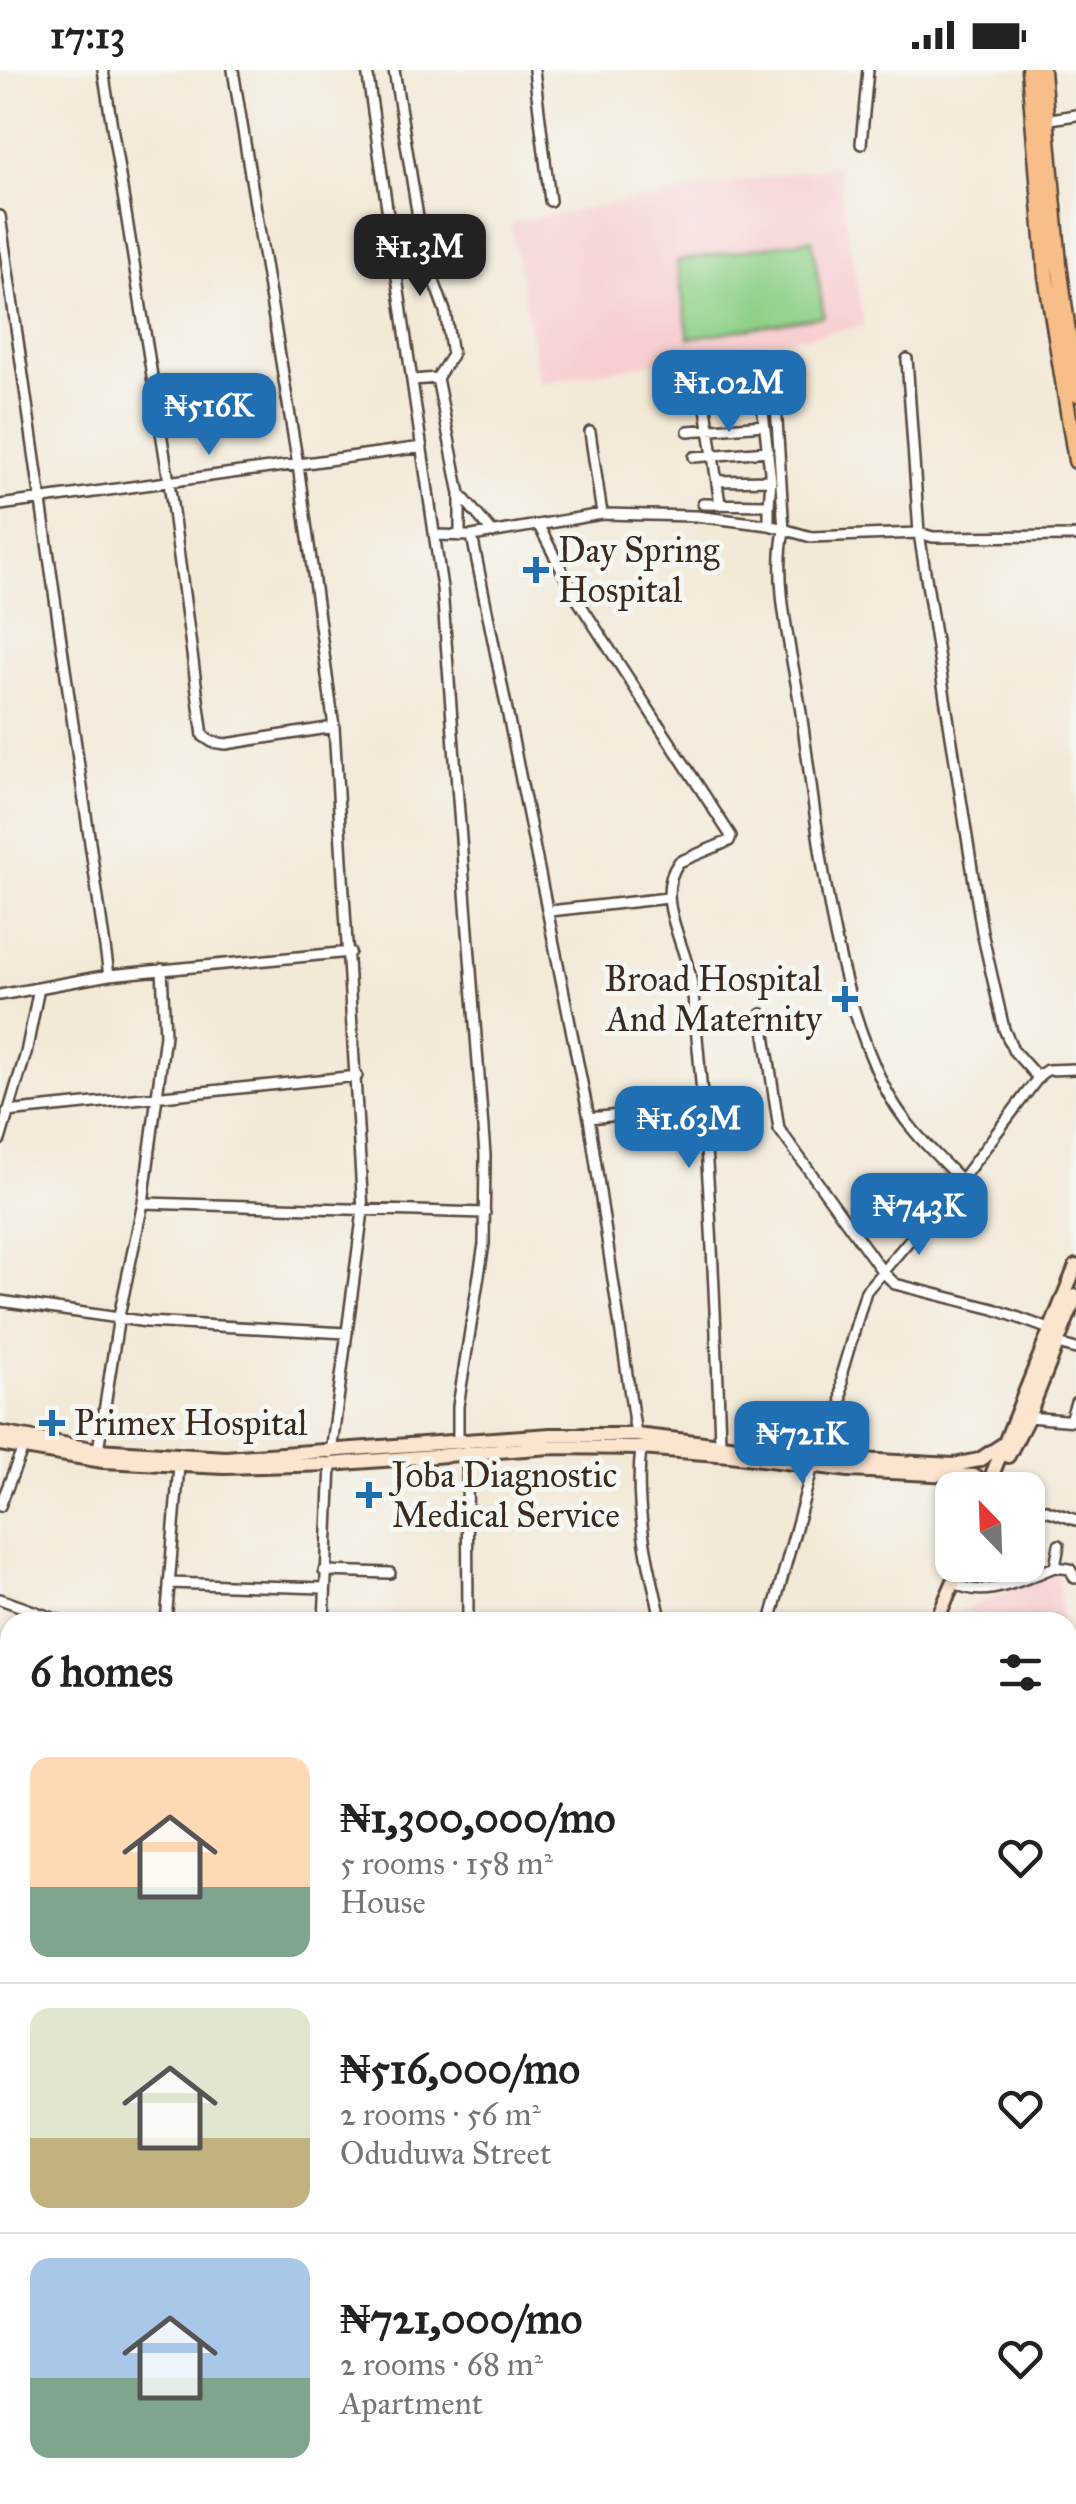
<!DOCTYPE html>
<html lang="en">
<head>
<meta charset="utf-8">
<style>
  :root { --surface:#fff; --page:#f6f6f6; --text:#222; --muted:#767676; --line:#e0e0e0; --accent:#1f6fb2 }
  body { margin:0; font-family:"IM FELL Great Primer",serif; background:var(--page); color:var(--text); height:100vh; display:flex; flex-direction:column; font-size:38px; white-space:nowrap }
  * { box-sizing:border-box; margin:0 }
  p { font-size:32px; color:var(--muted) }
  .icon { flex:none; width:55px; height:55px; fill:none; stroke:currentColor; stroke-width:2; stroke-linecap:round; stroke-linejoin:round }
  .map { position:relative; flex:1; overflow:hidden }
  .panel { position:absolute; left:0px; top:1542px; width:1078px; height:892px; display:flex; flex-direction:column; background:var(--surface); border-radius:30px 30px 0 0; box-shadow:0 2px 8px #0004 }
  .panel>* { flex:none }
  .needle { width:65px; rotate:337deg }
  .controls { position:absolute; left:935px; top:1402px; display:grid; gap:20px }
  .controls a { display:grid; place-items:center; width:110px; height:110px; border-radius:20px; background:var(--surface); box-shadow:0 2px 8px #0004; font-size:50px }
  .price { position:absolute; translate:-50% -85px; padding:0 22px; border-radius:20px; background:var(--accent); color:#fff; font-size:32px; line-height:65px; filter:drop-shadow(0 2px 5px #0008) }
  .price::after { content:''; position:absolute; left:50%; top:60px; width:30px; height:22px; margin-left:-15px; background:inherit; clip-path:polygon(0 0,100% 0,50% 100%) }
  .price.active { background:#222; color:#fff }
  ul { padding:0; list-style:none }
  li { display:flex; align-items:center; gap:30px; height:250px; padding:0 30px }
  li+li { border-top:2px solid var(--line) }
  li span { display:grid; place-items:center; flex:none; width:280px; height:200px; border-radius:20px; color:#555 }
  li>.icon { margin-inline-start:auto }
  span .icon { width:120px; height:120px; fill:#fffc; stroke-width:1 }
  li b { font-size:42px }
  h2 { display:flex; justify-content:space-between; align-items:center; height:120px; padding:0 30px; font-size:42px }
  .status { display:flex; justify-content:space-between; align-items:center; height:70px; padding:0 50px; background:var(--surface); direction:ltr }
  .status svg { height:28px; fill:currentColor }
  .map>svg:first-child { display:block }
  .built { fill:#f7cfd1 }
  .green { fill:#90d189; stroke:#667e54; stroke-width:2.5 }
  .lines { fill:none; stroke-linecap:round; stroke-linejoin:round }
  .minor-casing { stroke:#57473a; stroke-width:14 }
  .tertiary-casing { stroke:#57473a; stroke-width:16 }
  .secondary-casing { stroke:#57473a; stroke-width:18 }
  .primary-casing { stroke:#57473a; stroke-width:19 }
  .minor { stroke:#fff; stroke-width:9 }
  .tertiary { stroke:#fff; stroke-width:11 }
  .secondary { stroke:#fce5cf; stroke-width:12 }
  .primary { stroke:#f7be87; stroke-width:14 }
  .poi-dot { fill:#1f6fb2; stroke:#f6f6f2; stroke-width:4 }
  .labels { text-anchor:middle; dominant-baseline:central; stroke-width:10; stroke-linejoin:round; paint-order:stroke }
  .poi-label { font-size:35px; fill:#3b2a1e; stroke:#f6f6f2; text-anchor:start }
</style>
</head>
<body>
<div class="status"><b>17:13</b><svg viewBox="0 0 49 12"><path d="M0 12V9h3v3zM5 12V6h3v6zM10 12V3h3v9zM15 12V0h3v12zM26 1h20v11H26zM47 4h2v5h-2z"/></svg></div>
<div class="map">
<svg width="1076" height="2434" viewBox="0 0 1076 2434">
  <rect width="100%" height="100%" fill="#f6f6f2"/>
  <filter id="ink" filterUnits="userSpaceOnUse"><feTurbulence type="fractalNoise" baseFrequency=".01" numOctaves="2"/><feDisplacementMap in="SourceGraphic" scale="20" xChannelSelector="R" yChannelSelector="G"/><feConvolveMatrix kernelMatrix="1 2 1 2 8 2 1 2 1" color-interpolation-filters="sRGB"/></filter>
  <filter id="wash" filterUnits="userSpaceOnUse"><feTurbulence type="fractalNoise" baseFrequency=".0048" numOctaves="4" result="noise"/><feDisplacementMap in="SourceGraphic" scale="40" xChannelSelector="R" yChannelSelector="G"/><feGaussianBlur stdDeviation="2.25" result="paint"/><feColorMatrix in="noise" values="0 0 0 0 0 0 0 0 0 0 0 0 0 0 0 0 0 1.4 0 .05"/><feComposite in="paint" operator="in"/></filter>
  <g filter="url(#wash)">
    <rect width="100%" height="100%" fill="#f3e9d7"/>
    <!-- built -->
    <path class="built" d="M836,95L864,256L539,313L511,152Z
      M1057,1500L1062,1552H956L958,1543Z"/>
    <!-- green -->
    <path class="green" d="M812,169L824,246L689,268L677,191Z"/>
  </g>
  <g filter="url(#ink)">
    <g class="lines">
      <defs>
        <path id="minor" d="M103,0L169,412L203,666L212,672L226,674L334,657
          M233,0L298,395L334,657L363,1141L331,1383
          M367,0L442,518L485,1085L484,1174L458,1336V1371
          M394,0L424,184L445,241L452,285L437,308
          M534,0L550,131
          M1044,50L1076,45
          M861,74L868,0
          M0,146L109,905
          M907,289L919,463L982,862L1004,959L1013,980L1038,1008
          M413,310L437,308L460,424V466
          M775,319L784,461C773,513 792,584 800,636C818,756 829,906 884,1016C903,1054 931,1080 961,1110
          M688,361L764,355
          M590,362L602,444
          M694,387L767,381
          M717,411L771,410
          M460,424L493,463
          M703,434L769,435V455
          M720,434L705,331L761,326L771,410L769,435
          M0,435L422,377
          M539,456L575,526L731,766L729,771L679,792C652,828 688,877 692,916C708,1068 715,1220 720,1372
          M436,465L472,466L602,444L696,446L769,455L811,467L919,463L933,467L1076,466
          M472,466L589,1048L636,1365
          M550,841L668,828
          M0,925L109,905L350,882
          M762,944L779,1059L882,1201L895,1214L994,1239L1052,1260
          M7,1042L357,1006
          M589,1048L703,1037
          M0,1070L26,983L39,918
          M143,1133L485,1143
          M0,1231L147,1252L346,1263
          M1058,1274L1076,1279
          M1028,1347L1076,1351
          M1070,1350L1076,1332
          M641,1378C634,1439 648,1494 662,1552
          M98,1380L119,1246L143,1133L165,965L162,899
          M467,1381L468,1552
          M841,1389L842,1302L866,1221L961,1110L1041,1004L1047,1000L1076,999
          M1028,1434L1076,1450
          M0,1436L23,1378
          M1055,1497L1070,1499L1075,1508
          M324,1501L390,1503
          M953,1512C983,1532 1025,1508 1055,1497L1059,1475
          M169,1513L324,1518
          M0,1529L64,1552
          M166,1552L179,1396
          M324,1552L331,1394
          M770,1552L813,1396
          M0,1659L10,1663
          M1068,1713L1076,1706
          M1068,1730H1076
          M0,1799L10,1782
          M1068,1848H1076
          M0,2003L10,2007
          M1068,2106H1076
          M0,2152L10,2158
          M1068,2239H1076
          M0,2296L10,2303
          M1068,2361H1076
          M0,2391L10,2394
          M107,2425L137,2434
          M580,2425L619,2434
          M917,2425L920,2434
          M25,2434L29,2425
          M153,2434L161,2425
          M650,2434L657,2431L673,2434
          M995,2434V2425"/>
        <path id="tertiary" d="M310,2434L318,2425
          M325,2434L332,2425"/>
        <path id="secondary" d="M0,1363L98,1380L225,1388L551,1365H636L841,1389L954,1395L979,1390L1005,1373
          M0,1374L103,1391L224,1397L331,1394L550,1377L641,1378L730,1385L849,1400L974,1406L987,1415
          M1008,1386L1028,1347L1076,1226
          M986,1420L1076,1196
          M936,1552L961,1495
          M802,2434L803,2425"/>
        <path id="primary" d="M1029,0L1046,206L1076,391
          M1042,0L1059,194L1076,324"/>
      </defs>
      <!-- minor casing -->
      <use href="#minor" class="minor-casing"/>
      <!-- tertiary casing -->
      <use href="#tertiary" class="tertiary-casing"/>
      <!-- secondary casing -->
      <use href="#secondary" class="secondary-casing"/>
      <!-- primary casing -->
      <use href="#primary" class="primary-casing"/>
      <!-- minor -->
      <use href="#minor" class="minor"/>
      <!-- tertiary -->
      <use href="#tertiary" class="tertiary"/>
      <!-- secondary -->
      <use href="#secondary" class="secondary"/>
      <!-- primary -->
      <use href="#primary" class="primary"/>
    </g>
  </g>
  <!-- markers -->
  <g class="poi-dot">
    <path d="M531 485h10v10h10v10h-10v10h-10v-10h-10v-10h10z"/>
    <path d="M840 914h10v10h10v10h-10v10h-10v-10h-10v-10h10z"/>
    <path d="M47 1338h10v10h10v10h-10v10h-10v-10h-10v-10h10z"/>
    <path d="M364 1410h10v10h10v10h-10v10h-10v-10h-10v-10h10z"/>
  </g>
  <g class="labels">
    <!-- poi labels -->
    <g class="poi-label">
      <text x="558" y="480">Day Spring<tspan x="558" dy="40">Hospital</tspan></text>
      <text x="822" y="909" text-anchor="end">Broad Hospital<tspan x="822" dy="40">And Maternity</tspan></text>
      <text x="74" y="1353">Primex Hospital</text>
      <text x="392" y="1405">Joba Diagnostic<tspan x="392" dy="40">Medical Service</tspan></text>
    </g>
  </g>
</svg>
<div class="controls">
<a><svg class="needle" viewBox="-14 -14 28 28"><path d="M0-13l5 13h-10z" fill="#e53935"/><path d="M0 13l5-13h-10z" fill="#767676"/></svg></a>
</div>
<b class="price active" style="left:420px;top:229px">₦1.3M</b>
<b class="price" style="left:729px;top:365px">₦1.02M</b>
<b class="price" style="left:209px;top:388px">₦516K</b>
<b class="price" style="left:689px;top:1101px">₦1.63M</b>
<b class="price" style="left:919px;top:1188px">₦743K</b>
<b class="price" style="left:802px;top:1416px">₦721K</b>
<section class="panel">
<h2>6 homes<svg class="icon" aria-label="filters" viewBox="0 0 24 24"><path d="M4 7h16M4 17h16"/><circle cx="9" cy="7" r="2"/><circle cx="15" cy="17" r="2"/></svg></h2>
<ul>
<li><span style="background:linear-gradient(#ffd9b3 65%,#7fa58c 0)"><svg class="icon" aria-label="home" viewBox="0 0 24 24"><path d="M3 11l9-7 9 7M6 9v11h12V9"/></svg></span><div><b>₦1,300,000/mo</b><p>5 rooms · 158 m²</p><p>House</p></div><svg class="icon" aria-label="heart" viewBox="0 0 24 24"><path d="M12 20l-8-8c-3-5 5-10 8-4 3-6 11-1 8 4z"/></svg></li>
<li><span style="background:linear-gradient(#dfe7d0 65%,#c2b280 0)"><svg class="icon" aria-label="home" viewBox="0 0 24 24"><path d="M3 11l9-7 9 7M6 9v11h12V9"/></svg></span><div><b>₦516,000/mo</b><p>2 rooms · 56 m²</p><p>Oduduwa Street</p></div><svg class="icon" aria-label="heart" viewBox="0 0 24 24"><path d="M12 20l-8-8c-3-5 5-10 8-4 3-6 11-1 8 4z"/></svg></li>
<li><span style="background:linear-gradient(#a9c7e8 60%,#7fa58c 0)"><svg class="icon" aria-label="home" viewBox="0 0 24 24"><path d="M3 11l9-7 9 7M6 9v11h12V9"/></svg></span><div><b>₦721,000/mo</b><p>2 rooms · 68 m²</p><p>Apartment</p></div><svg class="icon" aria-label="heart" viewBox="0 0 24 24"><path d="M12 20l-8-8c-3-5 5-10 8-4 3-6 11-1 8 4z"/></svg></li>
</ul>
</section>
</div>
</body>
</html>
